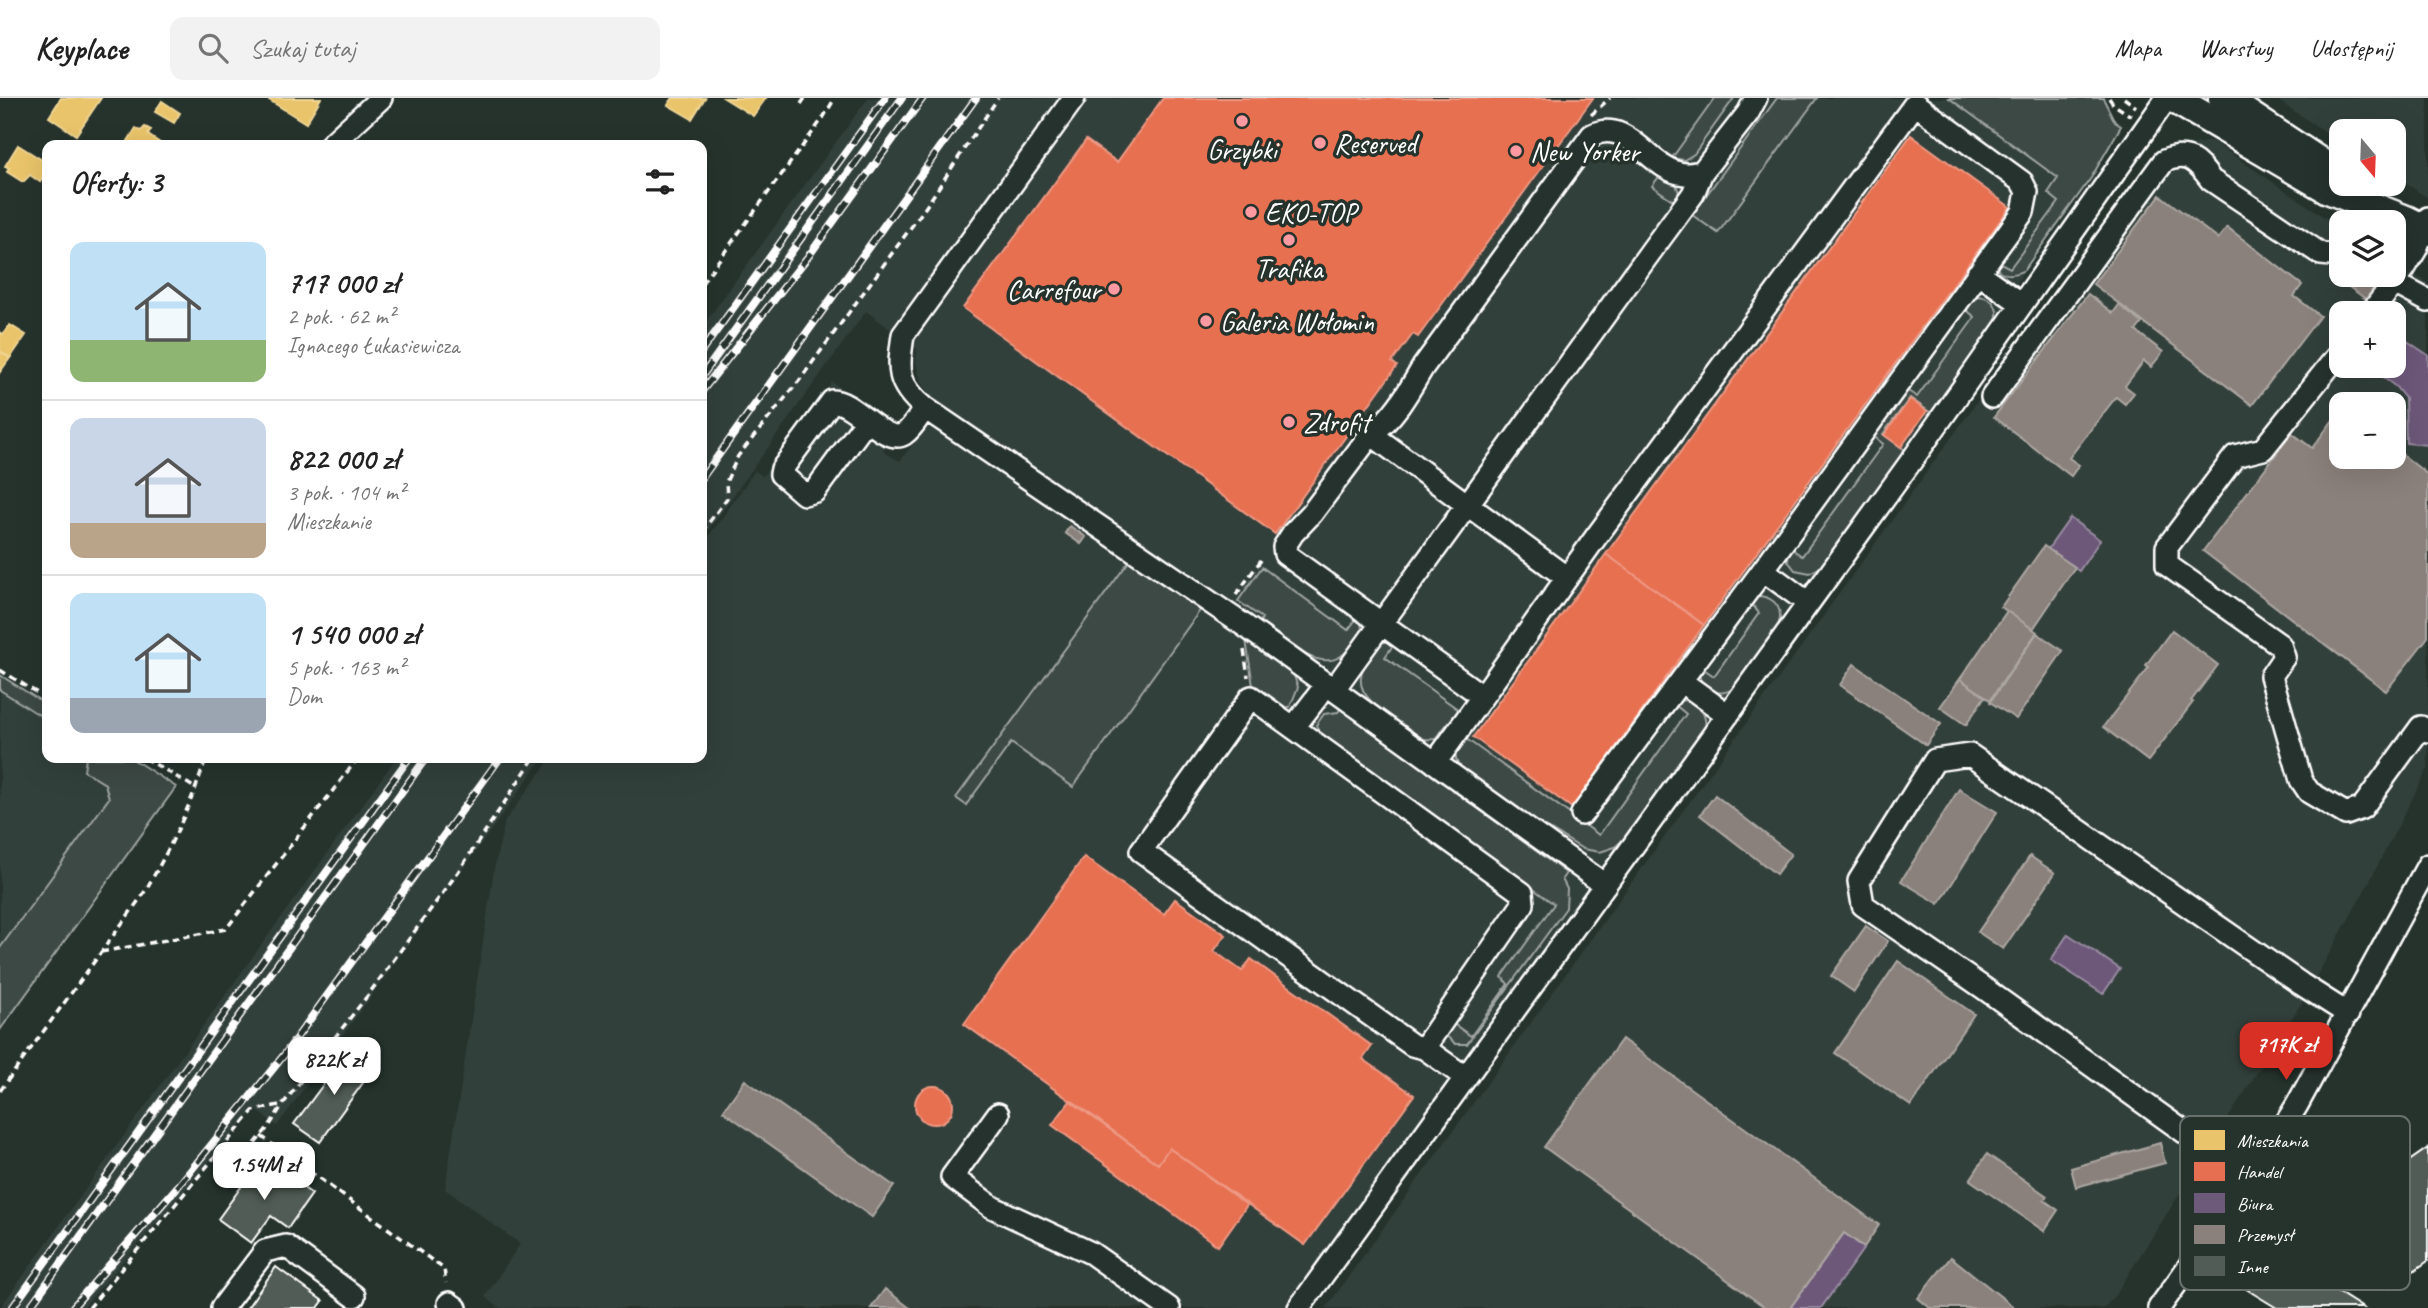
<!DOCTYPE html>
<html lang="pl">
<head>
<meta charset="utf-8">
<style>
  :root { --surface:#fff; --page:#f2f2f2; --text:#222; --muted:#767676; --line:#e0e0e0; --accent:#d93025 }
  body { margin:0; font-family:Caveat,sans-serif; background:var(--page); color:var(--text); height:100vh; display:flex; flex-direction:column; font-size:26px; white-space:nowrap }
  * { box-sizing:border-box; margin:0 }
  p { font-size:23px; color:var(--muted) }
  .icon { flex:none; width:38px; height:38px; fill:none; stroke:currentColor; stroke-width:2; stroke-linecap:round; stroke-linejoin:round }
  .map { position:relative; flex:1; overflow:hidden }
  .details { position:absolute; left:42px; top:42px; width:665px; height:623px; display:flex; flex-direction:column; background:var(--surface); border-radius:14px; box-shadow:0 7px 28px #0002 }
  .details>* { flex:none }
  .needle { width:46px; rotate:161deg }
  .controls { position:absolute; left:2329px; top:21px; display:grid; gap:14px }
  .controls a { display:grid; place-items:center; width:77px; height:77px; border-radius:14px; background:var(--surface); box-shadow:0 7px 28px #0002; font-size:35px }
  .price { position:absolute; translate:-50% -60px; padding:0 16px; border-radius:14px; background:#fff; color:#222; font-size:23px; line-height:46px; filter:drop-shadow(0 2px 4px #0008) }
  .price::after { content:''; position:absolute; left:50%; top:42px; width:21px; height:16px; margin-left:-10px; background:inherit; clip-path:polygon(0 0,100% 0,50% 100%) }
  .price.active { background:var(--accent); color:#fff }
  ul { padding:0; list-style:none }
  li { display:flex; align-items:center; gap:21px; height:175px; padding:0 28px }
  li+li { border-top:2px solid var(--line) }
  li span { display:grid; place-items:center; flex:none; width:196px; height:140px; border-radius:14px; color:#555 }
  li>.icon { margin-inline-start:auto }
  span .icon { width:84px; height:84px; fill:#fffc; stroke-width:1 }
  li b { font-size:30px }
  h2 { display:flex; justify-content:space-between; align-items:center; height:84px; padding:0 28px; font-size:30px }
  header { display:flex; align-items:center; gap:42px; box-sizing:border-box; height:98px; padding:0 35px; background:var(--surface); border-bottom:2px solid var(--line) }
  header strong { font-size:33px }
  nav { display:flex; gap:38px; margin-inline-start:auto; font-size:24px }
  .search { width:490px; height:63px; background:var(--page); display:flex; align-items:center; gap:18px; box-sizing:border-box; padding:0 24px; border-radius:14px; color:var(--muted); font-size:26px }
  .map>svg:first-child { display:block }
  .built { fill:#333f3a; fill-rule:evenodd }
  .green { fill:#3e4944; stroke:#9ea4a2; stroke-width:2 }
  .homes { fill:#e9c46a; stroke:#f0d697; stroke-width:2 }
  .shops { fill:#e76f51; stroke:#ee9a85; stroke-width:2 }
  .offices { fill:#6d597a; stroke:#998ba2; stroke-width:2 }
  .industry { fill:#8a817c; stroke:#ada7a3; stroke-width:2 }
  .building { fill:#515c57; stroke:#fff; stroke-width:2 }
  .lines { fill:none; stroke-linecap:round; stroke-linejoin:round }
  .minor-casing { stroke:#fff; stroke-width:26 }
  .major-casing { stroke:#fff; stroke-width:33 }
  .path { stroke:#fff; stroke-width:3.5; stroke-dasharray:7 5; stroke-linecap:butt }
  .minor { stroke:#26332d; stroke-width:21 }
  .major { stroke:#26332d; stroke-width:28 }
  .rail-casing { stroke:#fff; stroke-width:8 }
  .rail { stroke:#26332d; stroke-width:5; stroke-dasharray:16; stroke-linecap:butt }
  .poi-dot { fill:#ff9aa2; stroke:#26332d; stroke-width:2.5 }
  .labels { text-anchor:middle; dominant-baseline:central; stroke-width:7; stroke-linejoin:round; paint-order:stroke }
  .poi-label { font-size:28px; fill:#fff; stroke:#26332d; text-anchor:start }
  .key { fill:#26332d; stroke:#67706c; stroke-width:2 }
  .key-label { font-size:19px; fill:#fff }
</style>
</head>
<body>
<header>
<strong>Keyplace</strong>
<div class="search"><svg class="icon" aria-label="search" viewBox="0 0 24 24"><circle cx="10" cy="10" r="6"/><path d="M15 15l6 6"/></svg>Szukaj tutaj</div>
<nav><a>Mapa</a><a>Warstwy</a><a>Udostępnij</a></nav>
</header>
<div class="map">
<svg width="2428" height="1210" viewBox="0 0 2428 1210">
  <rect width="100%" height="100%" fill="#26332d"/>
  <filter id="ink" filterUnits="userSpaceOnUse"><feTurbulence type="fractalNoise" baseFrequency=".0143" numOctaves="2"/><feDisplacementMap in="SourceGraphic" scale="14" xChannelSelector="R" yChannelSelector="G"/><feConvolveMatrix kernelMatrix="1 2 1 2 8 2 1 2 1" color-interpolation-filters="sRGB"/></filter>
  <g filter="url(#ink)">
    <!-- built -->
    <path class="built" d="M868,0H2103L2115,24L2121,28L2091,80L2024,172L1995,228L1285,1210H500L485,1199L520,1146L445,1091L495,766L505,723L551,660H702V448L755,373L763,378L832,284L892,327L883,354L900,363L922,334L932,328L1130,462L956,699L966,707L1011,645L1074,689L1214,493L936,302L926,292L920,280L916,265L917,251L866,213L702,441V229Z
      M2274,0H2428V100L2394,78V33H2342L2341,44Z
      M2212,43L2341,130L2342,177H2394V165L2428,185V670L2366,790L2301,906L2115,1197L2104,1210H1326L2158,52ZM2342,215H2394V268H2342ZM2342,306H2394V359H2342Z
      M0,577L47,607V660H131L176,689L0,932Z
      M396,660H543L277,1028L255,1011L83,1210H0Z"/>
    <!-- green -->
    <path class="green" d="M1715,0H1734L1694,56L1684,62L1672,60Z
      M1777,0H1817L1718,135L1692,117Z
      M1949,0H2103L2115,24L2121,28L2091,80L2024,172C2015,177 2007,178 1999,173L1996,168L1997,163L2010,170L2059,104L2048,95L2058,80Z
      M1661,76L1676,86L1679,95L1674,103L1652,88Z
      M1978,198C1996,199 2001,214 1994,229L1931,315L1910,300L1883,336L1905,352L1821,469L1810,475L1795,472L1788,463L1789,449L1802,458L1883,346L1871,336L1905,291L1917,299L1975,219L1964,210L1972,200Z
      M1130,462L1201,511L1073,689L1011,645L966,707L956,700Z
      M1262,469L1348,532L1357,520L1361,524L1362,532C1356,540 1350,552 1341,558C1316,575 1280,538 1260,524L1262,520L1238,503Z
      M1760,498C1776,500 1784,512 1778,528L1734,590C1719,600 1700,592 1699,574L1701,569L1714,578L1759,515L1750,504Z
      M1246,542L1293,575L1298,589L1290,609H1281L1253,588Z
      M1387,543L1394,546L1385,559L1459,612L1435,641C1419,644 1408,632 1396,623C1371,604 1346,590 1371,557C1376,551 1379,545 1387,543Z
      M0,577L47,607V622L0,592Z
      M1680,602C1696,602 1708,615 1705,631L1627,738L1615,749L1600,754L1583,751L1529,719L1461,670C1451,658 1456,651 1465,640L1599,737L1686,616L1674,606Z
      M1341,610L1566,775L1562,781L1567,791L1566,810L1467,946H1456L1445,937L1452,925L1471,938L1508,886L1502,879L1554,806L1320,637L1316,627L1324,616L1338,614Z
      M86,660H131L176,689L0,932V850L109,700L105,686L84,673Z"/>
    <!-- homes -->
    <path class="homes" d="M61,0H101L76,37L49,19Z
      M266,0H321L306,25Z
      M673,0H705L692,21L668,7Z
      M724,0H766L753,18Z
      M162,3L180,15L174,25L155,14Z
      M145,29L151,32L148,37L163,47H135L128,43L136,30L141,33Z
      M18,47L47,65V73L40,84L30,77L23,84L7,74L9,70L5,68Z
      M10,227L26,237L10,260L0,253V234L3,236Z
      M0,253L10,260L0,274Z"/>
    <!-- shops -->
    <path class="shops" d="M1163,0H1593L1418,239L1413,236L1396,259L1392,264L1397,268L1275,436L963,210L1086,42L1117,64Z
      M1911,37L2010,109L1704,527L1606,456Z
      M1910,301L1927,313L1901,349L1884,337Z
      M1606,456L1704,527L1572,710L1473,639Z
      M1084,759L1164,816L1175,801L1226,837L1214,853L1242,873L1251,861L1372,948L1363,961L1414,997L1305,1147L1169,1050L1158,1066L964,926Z
      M915 1007a19 19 0 1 1 38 0a19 19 0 1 1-38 0Z
      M1071,1002L1158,1066L1169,1050L1247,1107L1218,1148L1052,1027Z"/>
    <!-- offices -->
    <path class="offices" d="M2394,234L2428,257V347L2406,345L2405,300L2396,289L2368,268H2394Z
      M2070,420L2100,442L2079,473L2048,451Z
      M2068,836L2120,871L2103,896L2051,862Z
      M1844,1135L1864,1150L1821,1210H1790Z"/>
    <!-- industry -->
    <path class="industry" d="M2160,97L2218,141L2227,129L2302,187L2294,198L2320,218L2252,307L2093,186Z
      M2348,177H2356L2374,190L2366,201L2342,184Z
      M2088,196L2113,215L2119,207L2142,225L2136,233L2163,254L2151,269L2144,263L2125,288L2134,295L2125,306L2116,299L2069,360L2079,367L2071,378L1994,319Z
      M2342,310V359H2394V350L2428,377V539L2386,593L2203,453L2292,335L2312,350Z
      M1070,428L1086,439L1081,446L1065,435Z
      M2044,448L2075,469L2033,531L2001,509Z
      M2007,513L2037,534L1990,602L1960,581Z
      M2172,532L2218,567L2191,603L2193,604L2148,663L2103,629L2149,569L2146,567Z
      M2037,535L2063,553L2016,621L1990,604Z
      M1854,566L1941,626L1926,647L1840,587Z
      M1960,581L1985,598L1966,627L1940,609Z
      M1959,691L1997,714L1939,806L1901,783Z
      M1715,697L1791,756L1776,776L1700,717Z
      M2030,758L2055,775L2003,851L1978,834Z
      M1866,828L1888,843L1854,894L1831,878Z
      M1898,863L1974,916L1911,1008L1835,955Z
      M1622,941L1879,1127L1864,1149L1844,1135L1790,1210H1766L1544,1049Z
      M745,982L894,1088L872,1119L723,1013Z
      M2160,1045L2165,1065L2076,1089L2071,1070Z
      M1987,1056L2047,1098L2044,1102L2058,1112L2044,1133L1970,1082Z
      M1951,1159L2015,1210H1930L1918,1200Z
      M885,1191L910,1210H871Z"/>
    <!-- building -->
    <path class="building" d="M348,953L373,971L320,1044L294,1026Z
      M2369,1039L2383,1047L2399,1070L2428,1050V1163L2389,1190L2364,1152L2349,1162L2317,1115L2332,1105L2328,1099L2318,1102L2310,1100L2300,1089L2299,1080L2306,1067L2316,1063L2325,1065L2358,1042Z
      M262,1060L312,1096L288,1130L271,1118L251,1145L218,1121Z
      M2259,1144L2279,1157L2363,1210H2277L2254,1196L2234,1183Z
      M276,1169L323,1203L318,1210H247Z"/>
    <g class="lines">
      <defs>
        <path id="minor" d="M1074,0L903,237C898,272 896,286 925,310L1248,530L1605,787
          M330,47L381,0
          M1978,175L2022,206
          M2380,177L2428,203
          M2371,215L2404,171L2416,151L2428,120
          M2342,252L2263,351L2235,358L2167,449V467L2280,547L2284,559L2271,578L2301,682L2309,694L2346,716L2362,710L2421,629L2428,633
          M1992,299L2164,63C2188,53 2197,63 2211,82L2321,156L2342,158
          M867,322L815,393L804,396L781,376L782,371L832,303C853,302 885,348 904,336C913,330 919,318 925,310
          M1371,336L1567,480
          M1763,472L1808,505
          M1681,583L1728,617
          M1334,591L1654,149L1693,96L1702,74L1748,15L1756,0
          M1482,598L1285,456L1284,449L1293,435L1312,415L1371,336C1394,320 1409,293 1423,269L1592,37C1630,19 1649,73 1685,76C1690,76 1696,75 1702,74
          M1294,629L1327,586
          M1435,665L1596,439L1915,6L2022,84L2027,94L2023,114L1763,472L1582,716
          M1424,950L1523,806L1522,795L1251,599L1141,753L1412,947L1424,950L1465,979
          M998,1016L952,1079L992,1109L1091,1155L1169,1210
          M2252,1080L2208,1051L1985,891L1863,807L1859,783L1935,662L1970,657L2301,886L2348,916
          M449,1205L456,1210
          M222,1210L265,1153L286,1148L354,1198
          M1299,1210L1912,362L2167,0
          M2159,1210L2252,1080L2297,1007L2428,767"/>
        <path id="major" d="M2173,0L2328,91L2406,122L2428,133
          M2223,0L2339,77"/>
      </defs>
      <!-- minor casing -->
      <use href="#minor" class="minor-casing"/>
      <!-- major casing -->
      <use href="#major" class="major-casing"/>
      <!-- path -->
      <path class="path" d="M2109,0L2113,6L2131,18
        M2124,0L2136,9
        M801,6L805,0
        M1591,17L1610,0
        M2333,121L2342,126
        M702,185L823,20L835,0
        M702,434L727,400L726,384L738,358L799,283L925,110L998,0
        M1236,497L1264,458
        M1244,552L1248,579
        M0,572L47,601
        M145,660L197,691
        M101,854L226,831L358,660
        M0,993L142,798C168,755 191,708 206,660
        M261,1038L444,1171L446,1185
        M225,1083L270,1027L283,1006L368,897L458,774L534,660
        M89,1210L253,1013L283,1006"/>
      <!-- minor -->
      <use href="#minor" class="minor"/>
      <!-- major -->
      <use href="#major" class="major"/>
      <defs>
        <path id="rail" d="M702,253L885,0
          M702,278L902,0
          M702,293L810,156L923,0
          M702,380L976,0
          M12,1210L409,660
          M29,1210L426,660
          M72,1210L179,1087L284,957L500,660"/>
      </defs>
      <!-- rail casing -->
      <use href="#rail" class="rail-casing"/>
      <!-- rail -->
      <use href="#rail" class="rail"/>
    </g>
  </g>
  <!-- markers -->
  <g class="poi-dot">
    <circle cx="1242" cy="23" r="7"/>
    <circle cx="1320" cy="45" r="7"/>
    <circle cx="1516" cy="53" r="7"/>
    <circle cx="1251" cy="114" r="7"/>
    <circle cx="1289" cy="142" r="7"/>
    <circle cx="1114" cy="191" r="7"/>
    <circle cx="1206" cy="223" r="7"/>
    <circle cx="1289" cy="324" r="7"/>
  </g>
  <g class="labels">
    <!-- poi labels -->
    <g class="poi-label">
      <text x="1334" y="45">Reserved</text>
      <text x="1242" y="51" text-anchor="middle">Grzybki</text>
      <text x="1530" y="53">New Yorker</text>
      <text x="1265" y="114">EKO-TOP</text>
      <text x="1289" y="170" text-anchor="middle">Trafika</text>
      <text x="1100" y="191" text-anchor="end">Carrefour</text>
      <text x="1220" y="223">Galeria Wołomin</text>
      <text x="1303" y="324">Zdrofit</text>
    </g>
  </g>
  <!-- legend -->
  <rect x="2180" y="1018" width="230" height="174" rx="10" class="key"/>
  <rect x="2194" y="1032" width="31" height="20" fill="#e9c46a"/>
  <rect x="2194" y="1064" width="31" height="19" fill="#e76f51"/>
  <rect x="2194" y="1095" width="31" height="20" fill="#6d597a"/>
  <rect x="2194" y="1127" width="31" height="19" fill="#8a817c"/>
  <rect x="2194" y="1158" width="31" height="20" fill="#515c57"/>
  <g class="key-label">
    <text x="2237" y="1049">Mieszkania</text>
    <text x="2237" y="1080">Handel</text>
    <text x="2237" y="1112">Biura</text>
    <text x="2237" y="1143">Przemysł</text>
    <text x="2237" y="1175">Inne</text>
  </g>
</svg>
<div class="controls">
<a><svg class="needle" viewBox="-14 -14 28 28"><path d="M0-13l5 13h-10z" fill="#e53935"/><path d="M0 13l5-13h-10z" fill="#767676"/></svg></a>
<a><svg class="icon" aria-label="layers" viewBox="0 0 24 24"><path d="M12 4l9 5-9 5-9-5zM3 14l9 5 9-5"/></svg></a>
<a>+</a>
<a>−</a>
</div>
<b class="price active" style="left:2286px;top:984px">717K zł</b>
<b class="price" style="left:334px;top:999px">822K zł</b>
<b class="price" style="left:264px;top:1104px">1.54M zł</b>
<section class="details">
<h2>Oferty: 3<svg class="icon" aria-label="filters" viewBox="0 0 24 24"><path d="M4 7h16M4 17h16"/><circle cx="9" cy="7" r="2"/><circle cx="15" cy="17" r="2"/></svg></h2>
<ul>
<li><span style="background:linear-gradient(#bfe0f5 70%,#8fb573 0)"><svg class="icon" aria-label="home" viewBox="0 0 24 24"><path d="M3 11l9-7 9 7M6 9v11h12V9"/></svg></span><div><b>717 000 zł</b><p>2 pok. · 62 m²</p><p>Ignacego Łukasiewicza</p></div></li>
<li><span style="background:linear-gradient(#c9d6e8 75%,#b9a48a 0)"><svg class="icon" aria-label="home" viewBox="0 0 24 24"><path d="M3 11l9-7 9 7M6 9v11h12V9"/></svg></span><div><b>822 000 zł</b><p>3 pok. · 104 m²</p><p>Mieszkanie</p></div></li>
<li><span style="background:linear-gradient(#bfe0f5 75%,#9aa5b1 0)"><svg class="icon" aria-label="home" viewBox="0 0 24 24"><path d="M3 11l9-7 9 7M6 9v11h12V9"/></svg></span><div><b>1 540 000 zł</b><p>5 pok. · 163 m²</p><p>Dom</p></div></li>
</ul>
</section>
</div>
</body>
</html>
